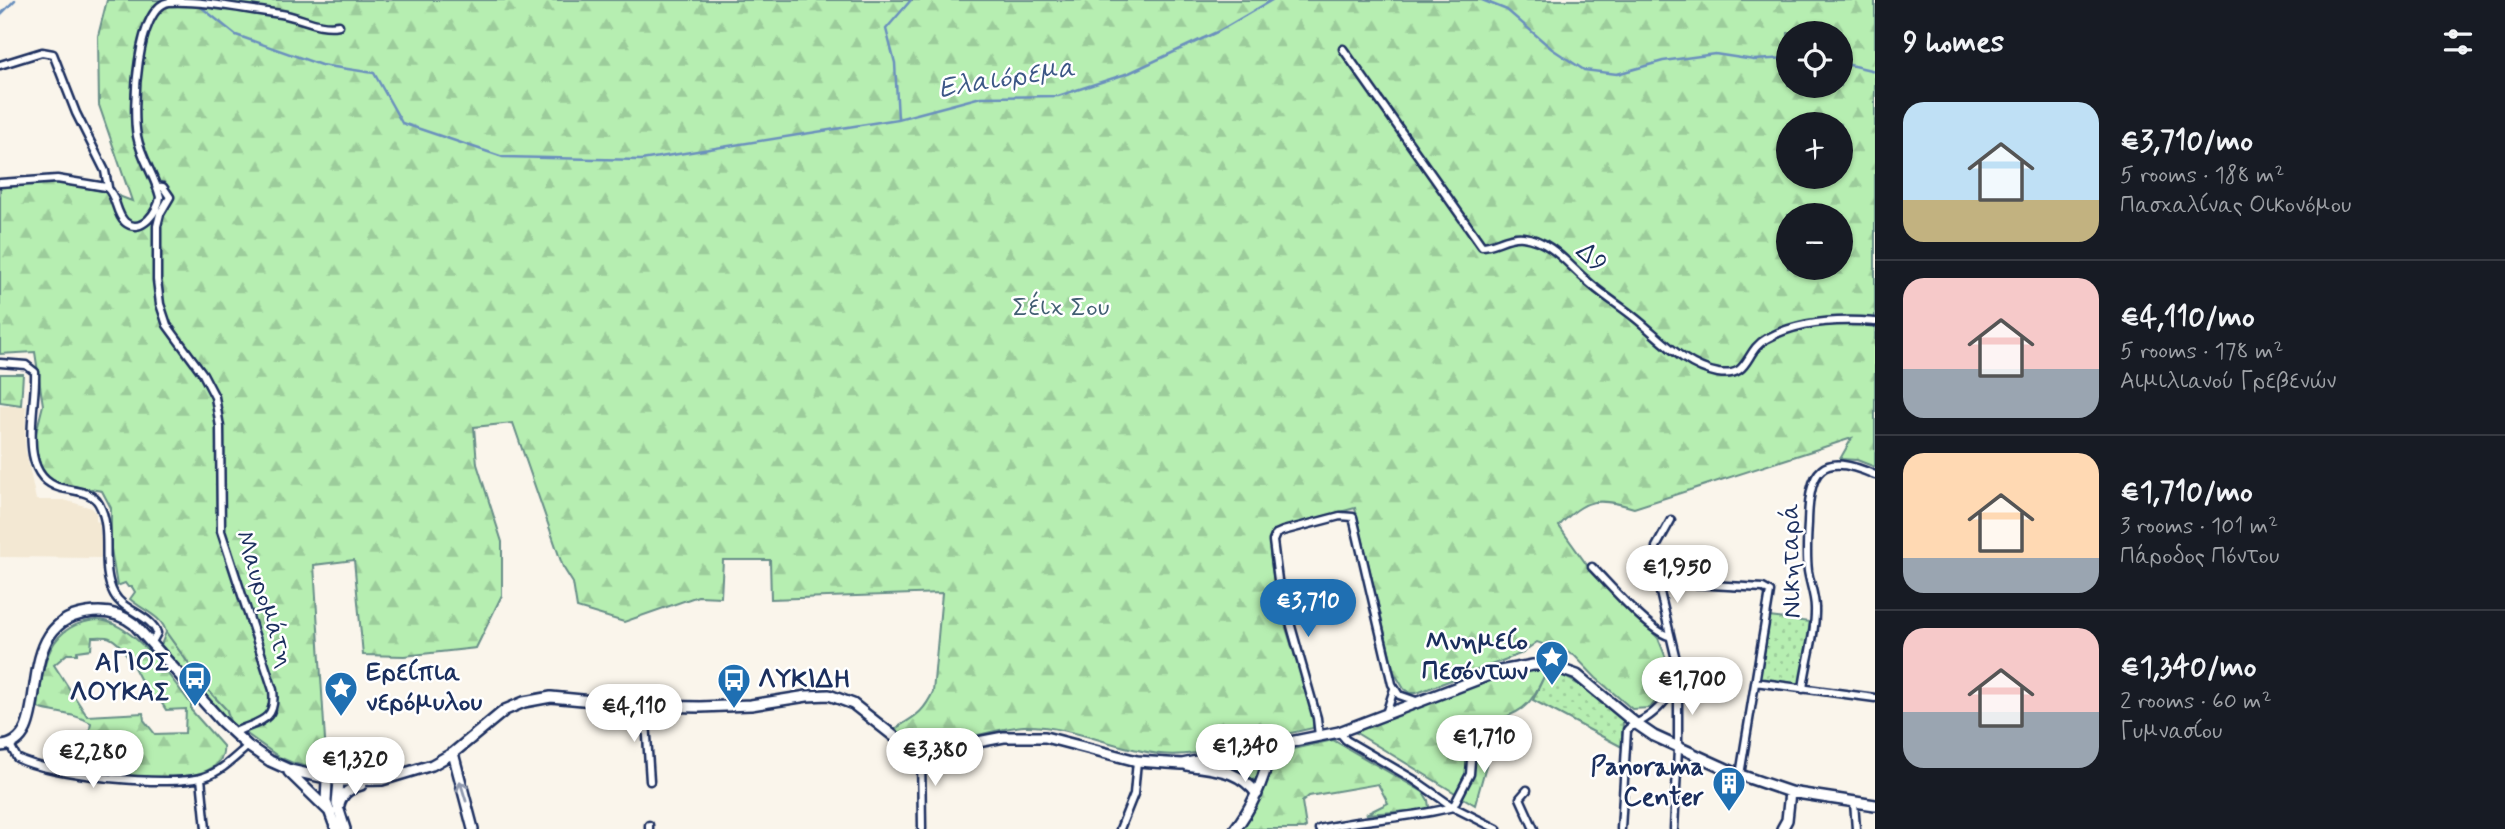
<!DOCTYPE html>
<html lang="en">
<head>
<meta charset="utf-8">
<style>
  :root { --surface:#171b24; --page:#242831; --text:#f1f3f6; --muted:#9ea1a6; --line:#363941; --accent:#1f6fb2 }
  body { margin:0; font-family:Mynerve,sans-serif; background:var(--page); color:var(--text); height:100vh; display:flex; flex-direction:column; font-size:26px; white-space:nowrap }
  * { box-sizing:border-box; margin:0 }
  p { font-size:23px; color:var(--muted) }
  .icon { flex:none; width:38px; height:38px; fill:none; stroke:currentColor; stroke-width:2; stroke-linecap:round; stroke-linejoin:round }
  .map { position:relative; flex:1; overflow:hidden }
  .panel { display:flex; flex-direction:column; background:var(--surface); width:630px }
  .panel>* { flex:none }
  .fabs { position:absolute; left:1776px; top:21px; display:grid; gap:14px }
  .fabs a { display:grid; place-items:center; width:77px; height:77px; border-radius:50%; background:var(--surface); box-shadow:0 2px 5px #0004; font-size:35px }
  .price { position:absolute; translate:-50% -60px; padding:0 16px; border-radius:24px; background:#fff; color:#222; font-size:23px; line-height:46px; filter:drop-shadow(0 2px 4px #0008) }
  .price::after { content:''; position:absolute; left:50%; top:42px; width:21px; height:16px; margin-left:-10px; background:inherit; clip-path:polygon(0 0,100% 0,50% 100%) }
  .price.on { background:var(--accent); color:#fff }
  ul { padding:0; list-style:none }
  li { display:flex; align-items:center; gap:21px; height:175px; padding:0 28px }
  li+li { border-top:2px solid var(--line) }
  li span { display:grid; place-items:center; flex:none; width:196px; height:140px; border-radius:21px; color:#555 }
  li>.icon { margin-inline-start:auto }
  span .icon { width:84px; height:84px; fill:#fffc; stroke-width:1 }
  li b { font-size:30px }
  h2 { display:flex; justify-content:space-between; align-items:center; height:84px; padding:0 28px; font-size:30px }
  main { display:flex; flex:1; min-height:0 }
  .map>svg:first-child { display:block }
  .built { fill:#f3e8d3 }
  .grass { fill:url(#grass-dots); stroke:#688e88; stroke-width:2 }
  .forest { fill:url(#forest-firs); stroke:#688e88; stroke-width:2; fill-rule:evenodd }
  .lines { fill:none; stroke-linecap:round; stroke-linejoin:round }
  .stream { stroke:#6b90bd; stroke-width:2.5 }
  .street-casing { stroke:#1b2f5e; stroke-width:11 }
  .secondary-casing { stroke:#1b2f5e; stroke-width:14 }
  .street { stroke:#fff; stroke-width:6 }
  .secondary { stroke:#fff; stroke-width:9 }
  .oneway { stroke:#8d97ae }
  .labels { text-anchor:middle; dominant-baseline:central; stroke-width:5; stroke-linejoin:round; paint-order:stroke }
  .street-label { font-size:26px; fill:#1b2f5e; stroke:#fff }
  .park-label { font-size:26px; fill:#425f73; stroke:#fff }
  .poi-label { font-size:26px; font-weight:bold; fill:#1b2f5e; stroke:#fff; text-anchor:end }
  .water-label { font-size:28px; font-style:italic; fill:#3c5786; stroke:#fff }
</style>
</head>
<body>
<main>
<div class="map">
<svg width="1875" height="829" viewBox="0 0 1875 829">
  <defs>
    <pattern id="grass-dots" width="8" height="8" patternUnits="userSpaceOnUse" patternTransform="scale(1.75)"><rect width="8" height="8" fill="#b6eeb1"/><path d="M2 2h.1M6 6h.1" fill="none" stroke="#9ccc9b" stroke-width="1.8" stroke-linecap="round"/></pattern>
    <pattern id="forest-firs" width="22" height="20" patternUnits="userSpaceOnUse" patternTransform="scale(1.75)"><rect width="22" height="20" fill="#b6eeb1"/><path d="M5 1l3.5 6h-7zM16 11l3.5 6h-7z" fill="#9ccc9b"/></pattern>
  </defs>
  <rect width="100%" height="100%" fill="#faf5eb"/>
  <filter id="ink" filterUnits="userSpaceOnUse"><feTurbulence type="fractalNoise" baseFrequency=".0143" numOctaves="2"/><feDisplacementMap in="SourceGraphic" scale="14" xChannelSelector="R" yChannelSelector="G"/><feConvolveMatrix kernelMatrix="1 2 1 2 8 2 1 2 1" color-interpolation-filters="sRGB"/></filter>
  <g filter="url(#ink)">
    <!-- built -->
    <path class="built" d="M0,406H26L25,447L36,500H64L92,508L96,513V521L99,522L103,558L0,557Z"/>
    <!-- grass -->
    <path class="grass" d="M1769,617L1810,622L1800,685L1757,680Z
      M166,632L207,689L227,710L230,722L161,645Z
      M1547,670C1577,678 1599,701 1623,720L1622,747L1533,700Z
      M1263,753L1265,754L1264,763L1256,781L1236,769L1212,765Z"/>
    <!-- forest -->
    <path class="forest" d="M107,0H1875V467L1857,460L1840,459L1852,438L1634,508C1598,497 1585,498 1559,526L1587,565L1658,638L1670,668L1666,689L1650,708L1632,709L1596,678L1574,655L1537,642L1520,654L1417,693H1410L1404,689L1394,672L1355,508L1280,528L1270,538C1269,580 1285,625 1298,665C1304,684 1315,708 1313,728L1260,740L1257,737L1246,739L1244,743C1217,749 1188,757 1160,754C1114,749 1071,725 1024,726C995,728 937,750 913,741C906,739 901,734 895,729C914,716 922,715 933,692L942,593L771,599L770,560H723L721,597L698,596L624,622L577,608L573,583L563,567L513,423L474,427L477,464L502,542V595L476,648L404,656L363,655L354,560L314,565L327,772L293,763L279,757L230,722L227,710L207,689L166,632C162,616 142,610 130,599L135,592L132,587H128L125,583L117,586L111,549V508L102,491L52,483L43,475L34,441L43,405L35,352L0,354V187L57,182L108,192L132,201L99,105L98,36ZM1788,33H1841V86H1788ZM1788,124H1841V177H1788ZM1788,215H1841V268H1788Z
      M0,374H23L21,405L0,402Z
      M97,620C133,621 170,677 191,704V710L223,746C229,793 109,776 82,772L91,723C75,713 56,714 38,708C43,667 46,624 97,620ZM92,637C97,637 106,636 110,638C128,646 139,682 151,698L158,697L166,710L186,709L185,733L155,734L144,720L143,713L87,716L54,665L67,654H77V651L91,649Z
      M1528,669L1547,670C1534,697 1530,710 1499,719L1475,805L1353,731L1493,679Z
      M1333,740L1423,792L1428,800L1429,807L1424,810L1366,814L1388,803L1378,784L1309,796L1302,802L1306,827L1303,829H1241L1255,809L1275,753Z"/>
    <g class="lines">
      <!-- stream -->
      <path class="stream" d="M1482,0L1507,10L1552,49L1584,70L1617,74L1663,61L1715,54L1754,60L1788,58
        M201,7L236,35L321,65L374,73L402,123L503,157L641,160L898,119L895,63L886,29L911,0
        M0,15L15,0
        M1841,63L1875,71
        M898,119L981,97L1058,96L1129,73L1219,31L1272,0"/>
      <defs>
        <path id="street" d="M1343,49L1482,246C1495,246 1508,235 1523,237C1549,240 1566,262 1584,278C1599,293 1618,304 1634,317C1661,338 1683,366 1718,373C1751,378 1744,351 1766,339C1798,321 1839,319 1875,322
          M0,65L42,52L53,54L76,113L105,171L108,187
          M0,183L57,179L106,187C117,195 115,213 125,222C141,236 159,210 160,197C155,176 141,158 137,136C132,111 136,7 169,2C202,0 248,10 281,14C301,17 319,29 339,25
          M156,186L163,187L170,197L160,214L157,226V280L160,304L167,325L203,374L215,397L220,427L221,531L273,690C277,723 257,721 233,733
          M0,363L26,365L35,372C37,407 15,476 61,488C74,491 92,491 99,504C114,531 99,567 114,594C123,611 151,615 157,633L152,642
          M1671,520L1656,547V565L1659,588L1678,668V749L1674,829
          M1592,567C1608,583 1649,631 1669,636
          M1658,582L1763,588L1770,592L1740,775
          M1755,682L1875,698
          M1803,689C1806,662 1816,635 1815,608C1815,596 1810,584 1808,571C1806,555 1807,539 1808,523C1809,469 1821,451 1875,475
          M645,706L650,781
          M1386,714L1394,689
          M1339,732L1346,740L1413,779L1453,807L1497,829
          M1319,736L1317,718L1278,580L1273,541L1276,534L1283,531L1340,516L1353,517L1392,684L1399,695L1419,702
          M10,745L17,758C48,775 170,788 204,777C221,772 235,757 248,746
          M921,749L922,829
          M201,778L206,829
          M1527,790L1520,798L1534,829
          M1854,802L1856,829
          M649,829V825
          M1120,829L1134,794L1137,761
          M1319,829C1363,818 1409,819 1453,807L1470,774L1472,746L1479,727
          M1621,829L1627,730C1633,724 1639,723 1646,718C1659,710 1669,696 1678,684"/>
        <path id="secondary" d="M0,746C58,744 7,624 87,613C105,610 120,613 134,624L222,722L248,746L270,761L290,770L339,781L382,780L432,765L453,753L505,710L524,702L551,697L645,706L700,707L751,705L807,696L829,695L853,704L900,741L921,749H941L1004,737H1045L1137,761L1182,764L1339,732L1500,671L1533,665H1549L1577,675L1635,723L1654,736L1740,775L1790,792L1875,805
          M453,753L473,829
          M1187,765C1216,770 1238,769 1257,794
          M289,772L329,811
          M327,780L326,802L336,829
          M339,781L337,804L345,829
          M338,810C340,796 347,789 361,785
          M1235,829C1254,805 1265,777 1271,747
          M1782,829L1787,820L1790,792"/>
      </defs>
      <!-- street casing -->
      <use href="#street" class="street-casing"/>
      <!-- secondary casing -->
      <use href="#secondary" class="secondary-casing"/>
      <!-- street -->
      <use href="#street" class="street"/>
      <!-- secondary -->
      <use href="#secondary" class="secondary"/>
    </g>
    <!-- one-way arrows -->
    <defs><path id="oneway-shaft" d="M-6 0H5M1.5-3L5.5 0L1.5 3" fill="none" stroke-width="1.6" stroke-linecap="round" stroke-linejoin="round" transform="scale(1.75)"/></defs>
    <use class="oneway" href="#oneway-shaft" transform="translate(463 791) rotate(-107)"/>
  </g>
  <!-- icons -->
  <defs>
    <symbol id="sight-pin" viewBox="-11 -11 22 30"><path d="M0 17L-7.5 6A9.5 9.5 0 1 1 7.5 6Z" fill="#1f6fb2" stroke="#fff"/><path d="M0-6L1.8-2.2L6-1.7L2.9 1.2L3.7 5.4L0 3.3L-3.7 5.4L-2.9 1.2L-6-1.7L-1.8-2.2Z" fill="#fff"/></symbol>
    <symbol id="bus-pin" viewBox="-11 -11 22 30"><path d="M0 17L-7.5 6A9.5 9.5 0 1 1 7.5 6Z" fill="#1f6fb2" stroke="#fff"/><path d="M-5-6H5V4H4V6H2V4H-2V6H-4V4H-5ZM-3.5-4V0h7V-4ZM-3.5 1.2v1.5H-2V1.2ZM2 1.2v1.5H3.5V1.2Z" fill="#fff"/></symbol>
    <symbol id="building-pin" viewBox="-11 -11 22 30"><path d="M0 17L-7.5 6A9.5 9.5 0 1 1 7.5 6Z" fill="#1f6fb2" stroke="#fff"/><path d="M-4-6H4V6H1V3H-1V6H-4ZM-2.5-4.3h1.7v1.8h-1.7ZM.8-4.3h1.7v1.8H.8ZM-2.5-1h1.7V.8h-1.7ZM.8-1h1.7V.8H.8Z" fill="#fff"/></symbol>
  </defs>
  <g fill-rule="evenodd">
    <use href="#sight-pin" x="1533" y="638" width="38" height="52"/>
    <use href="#bus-pin" x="176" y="659" width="38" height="52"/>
    <use href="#bus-pin" x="715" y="661" width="38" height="52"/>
    <use href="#sight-pin" x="322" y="669" width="38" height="52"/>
    <use href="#building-pin" x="1710" y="764" width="38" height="52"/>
  </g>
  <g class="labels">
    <!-- street labels -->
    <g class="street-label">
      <text transform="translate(1591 258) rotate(42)">Δ9</text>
      <text transform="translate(1792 561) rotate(-91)">Νικηταρά</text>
      <text transform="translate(264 599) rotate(72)">Μαυρομάτη</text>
    </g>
    <!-- park labels -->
    <g class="park-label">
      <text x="1061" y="308">Σέιχ Σου</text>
    </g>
    <!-- poi labels -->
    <g class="poi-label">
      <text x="1528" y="642">Μνημείο<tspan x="1528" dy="30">Πεσόντων</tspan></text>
      <text x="170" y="663">ΑΓΙΟΣ<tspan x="170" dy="30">ΛΟΥΚΑΣ</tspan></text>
      <text x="366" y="673" text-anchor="start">Ερείπια<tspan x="366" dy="30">νερόμυλου</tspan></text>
      <text x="758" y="680" text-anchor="start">ΛΥΚΙΔΗ</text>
      <text x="1704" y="768">Panorama<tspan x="1704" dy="30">Center</tspan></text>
    </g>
    <!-- water labels -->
    <g class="water-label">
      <text transform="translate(1007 79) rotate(-9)">Ελαιόρεμα</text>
    </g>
  </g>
</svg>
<div class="fabs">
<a><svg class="icon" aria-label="locate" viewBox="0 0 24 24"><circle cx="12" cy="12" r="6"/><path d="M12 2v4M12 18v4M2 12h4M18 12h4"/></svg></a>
<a>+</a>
<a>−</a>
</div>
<b class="price" style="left:1677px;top:605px">€1,950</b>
<b class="price on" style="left:1308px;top:639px">€3,710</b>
<b class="price" style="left:1692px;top:717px">€1,700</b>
<b class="price" style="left:634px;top:744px">€4,110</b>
<b class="price" style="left:1484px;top:775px">€1,710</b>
<b class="price" style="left:1245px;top:784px">€1,340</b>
<b class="price" style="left:935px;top:788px">€3,380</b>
<b class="price" style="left:93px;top:790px">€2,280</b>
<b class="price" style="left:355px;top:797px">€1,320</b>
</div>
<section class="panel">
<h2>9 homes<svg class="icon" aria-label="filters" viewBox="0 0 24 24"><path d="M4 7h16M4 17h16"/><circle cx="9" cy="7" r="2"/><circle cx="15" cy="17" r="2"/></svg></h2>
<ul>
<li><span style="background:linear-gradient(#bfe0f5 70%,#c2b280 0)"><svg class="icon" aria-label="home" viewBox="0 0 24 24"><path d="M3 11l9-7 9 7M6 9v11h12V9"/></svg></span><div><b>€3,710/mo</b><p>5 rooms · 188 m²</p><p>Πασχαλίνας Οικονόμου</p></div></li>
<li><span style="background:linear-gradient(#f6c9c9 65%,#9aa5b1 0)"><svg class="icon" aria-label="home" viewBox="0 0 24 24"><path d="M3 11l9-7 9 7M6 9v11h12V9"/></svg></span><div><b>€4,110/mo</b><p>5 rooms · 178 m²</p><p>Αιμιλιανού Γρεβενών</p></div></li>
<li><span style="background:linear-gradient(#ffd9b3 75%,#9aa5b1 0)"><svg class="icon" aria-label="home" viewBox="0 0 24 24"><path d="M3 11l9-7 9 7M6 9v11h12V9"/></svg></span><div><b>€1,710/mo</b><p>3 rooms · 101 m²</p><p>Πάροδος Πόντου</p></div></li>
<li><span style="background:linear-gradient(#f6c9c9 60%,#9aa5b1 0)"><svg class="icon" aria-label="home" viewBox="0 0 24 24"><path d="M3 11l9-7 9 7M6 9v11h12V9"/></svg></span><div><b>€1,340/mo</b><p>2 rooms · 60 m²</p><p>Γυμνασίου</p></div></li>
</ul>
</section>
</main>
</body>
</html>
